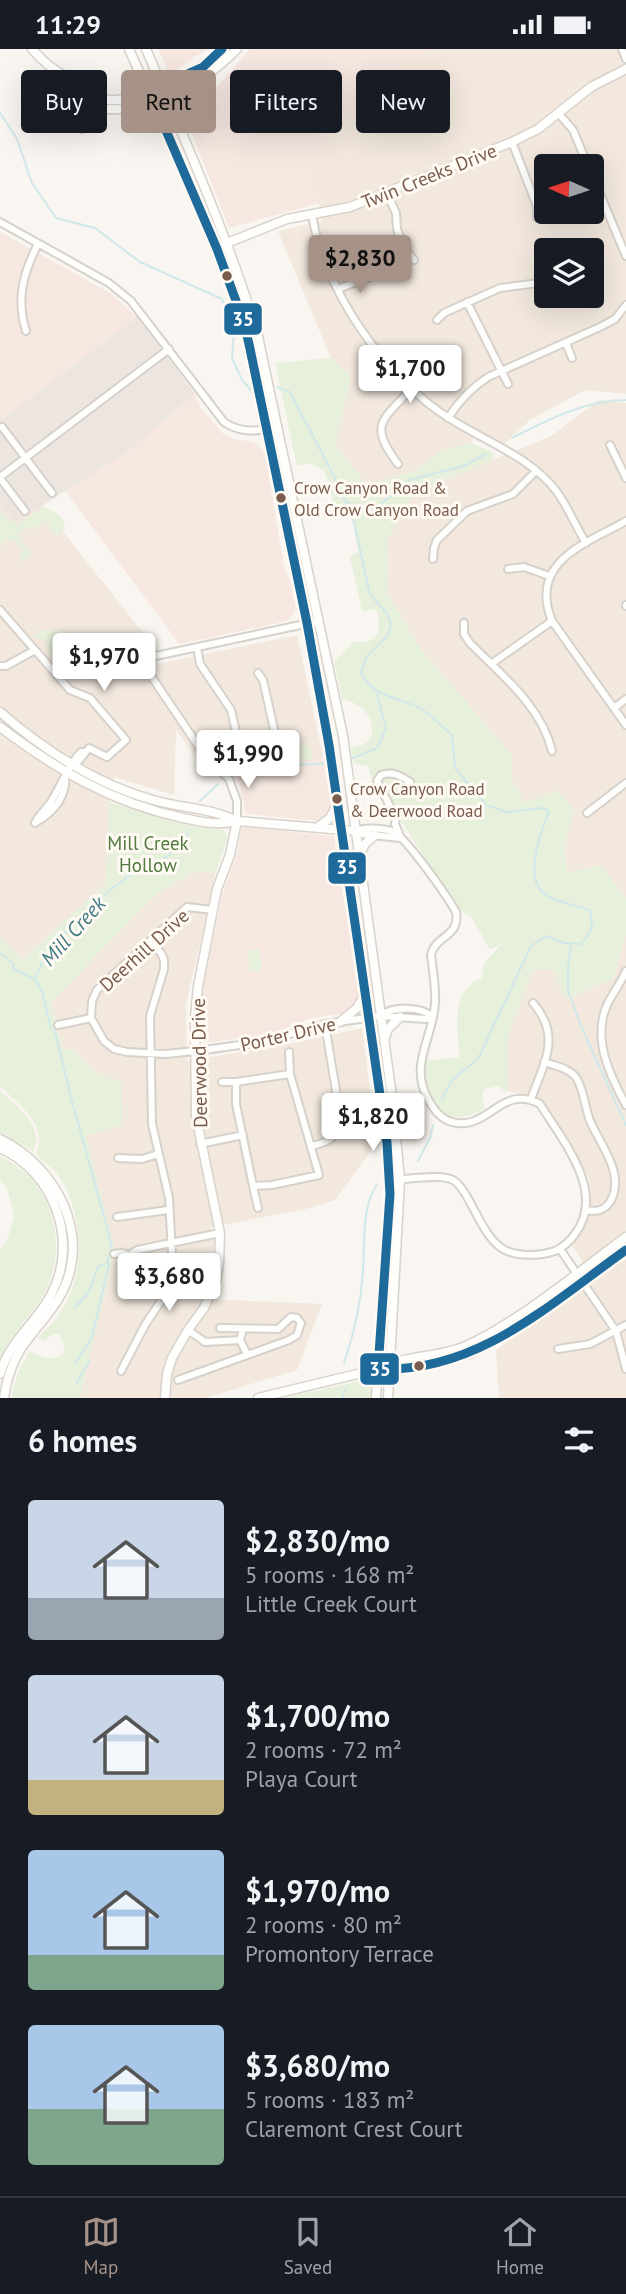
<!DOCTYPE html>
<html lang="en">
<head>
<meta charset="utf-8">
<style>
  :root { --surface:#171b24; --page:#242831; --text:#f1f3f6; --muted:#9ea1a6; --line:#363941; --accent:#a69286 }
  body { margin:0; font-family:"PT Sans",sans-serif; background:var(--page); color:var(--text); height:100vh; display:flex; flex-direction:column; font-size:26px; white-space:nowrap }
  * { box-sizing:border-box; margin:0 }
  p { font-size:23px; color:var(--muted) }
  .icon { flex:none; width:38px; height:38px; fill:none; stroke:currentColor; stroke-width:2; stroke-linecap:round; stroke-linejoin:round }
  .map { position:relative; height:1349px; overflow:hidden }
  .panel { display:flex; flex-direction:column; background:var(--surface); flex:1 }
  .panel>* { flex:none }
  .banner { position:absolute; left:21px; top:21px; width:584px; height:63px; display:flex; gap:14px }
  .needle { width:46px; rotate:273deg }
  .fabs { position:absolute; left:534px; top:105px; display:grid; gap:14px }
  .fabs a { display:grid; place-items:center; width:70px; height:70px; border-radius:7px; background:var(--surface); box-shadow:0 7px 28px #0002; font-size:35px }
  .price { position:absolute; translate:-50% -60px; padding:0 16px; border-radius:7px; background:#fff; color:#222; font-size:23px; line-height:46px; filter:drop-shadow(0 2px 4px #0008) }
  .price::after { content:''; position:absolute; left:50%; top:42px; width:21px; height:16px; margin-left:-10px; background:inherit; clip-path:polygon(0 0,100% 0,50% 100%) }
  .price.active { background:var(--accent); color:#111 }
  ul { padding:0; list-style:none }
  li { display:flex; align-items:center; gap:21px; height:175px; padding:0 28px }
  li span { display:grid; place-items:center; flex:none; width:196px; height:140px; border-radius:7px; color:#555 }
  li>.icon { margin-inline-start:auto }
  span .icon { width:84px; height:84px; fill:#fffc; stroke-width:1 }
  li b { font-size:30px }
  h2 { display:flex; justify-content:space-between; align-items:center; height:84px; padding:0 28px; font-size:30px }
  .tag { padding:0 24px; border-radius:7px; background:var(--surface); box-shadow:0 7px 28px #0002; font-size:24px; line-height:63px }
  .tag.active { background:var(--accent); color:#111 }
  .status { display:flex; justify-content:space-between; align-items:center; height:49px; padding:0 35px; background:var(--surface); direction:ltr }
  .status svg { height:19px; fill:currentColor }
  .tab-bar { display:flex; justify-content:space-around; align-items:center; height:98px; border-top:2px solid var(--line); background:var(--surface); font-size:19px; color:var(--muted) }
  .tab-bar a { display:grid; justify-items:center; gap:4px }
  .tab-bar .active { color:var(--accent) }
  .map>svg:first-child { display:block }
  .residential { fill:#f2e8de; fill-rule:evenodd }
  .commercial { fill:#f6e8e1 }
  .industrial { fill:#ede5e0 }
  .green { fill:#e7f0db }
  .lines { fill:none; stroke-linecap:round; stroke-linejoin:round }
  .stream { stroke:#d0e8ea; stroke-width:2 }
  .street-casing { stroke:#d7d1cb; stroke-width:10 }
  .secondary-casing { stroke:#d9d2cb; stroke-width:11 }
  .street { stroke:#fefefd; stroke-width:6 }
  .secondary { stroke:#fefefd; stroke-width:8 }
  .bus-1-casing { stroke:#fffaf3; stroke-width:14 }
  .bus-1 { stroke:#1e6b9b; stroke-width:9 }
  .bus-dot { fill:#7a5c4d; stroke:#fffaf3; stroke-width:2.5 }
  .labels { text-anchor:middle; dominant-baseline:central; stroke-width:6; stroke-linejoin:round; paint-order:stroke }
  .bus-label { font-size:17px; fill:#7a5c4d; stroke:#fffaf3; text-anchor:start }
  .street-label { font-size:19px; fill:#7a5c4d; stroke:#fffaf3 }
  .park-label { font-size:19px; fill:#537a41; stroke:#fffaf3 }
  .water-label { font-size:21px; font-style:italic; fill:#437c86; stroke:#fffaf3 }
  .line-badge { stroke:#fffaf3; stroke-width:2.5 }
  .badge-label { font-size:19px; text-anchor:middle; font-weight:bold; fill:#fff }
</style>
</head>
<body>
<div class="status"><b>11:29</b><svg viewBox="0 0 49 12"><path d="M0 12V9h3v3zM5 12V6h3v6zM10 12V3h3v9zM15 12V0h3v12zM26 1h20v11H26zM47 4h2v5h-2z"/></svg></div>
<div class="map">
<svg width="626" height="1349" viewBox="0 0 626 1349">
  <rect width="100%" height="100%" fill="#f9f5f0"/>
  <!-- residential -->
  <path class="residential" d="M434,0H626V345L585,341L530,371L504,395L476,382L471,394L443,401L417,421L367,436L335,395L351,328L331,309L278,182L322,172L319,154L308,119L346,67L369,54L396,16ZM546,117H592V163H546ZM546,201H592V247H546Z
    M599,351L626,354V849L600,816L567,824L564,798L574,761L525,754L512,731V706L421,601L387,543L388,489L410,450L446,430L551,387Z
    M0,456L15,474L42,456L143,584L158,615L297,586L323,708H252L221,730L194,706L176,680L174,746L114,728L109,753L107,834L23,910L0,890Z
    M194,823H216L186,956L187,1012L283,996L362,979L377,1093L335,1151L306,1160L210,1178L214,1196L211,1224L199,1250L322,1255L297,1321L205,1349H80L114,1199L85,1087L122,1076L121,1033L97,1024L73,1000L63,1001L51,953L155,846Z
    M626,885V1349H499L496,1301L595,1232L572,1197L591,1166L589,1129L540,1050L508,1042V987L533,921H553L567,950L614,929Z"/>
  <!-- commercial -->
  <path class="commercial" d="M158,0H207L171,24L168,22Z
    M250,0H434L396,16L369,54L346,67L308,119L319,154L229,179L180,54L184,50L218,37Z
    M0,183L110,244L137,268L0,372Z
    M195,345L200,358L222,384L234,390L254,393L265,404L284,518L291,534L296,561L290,570L283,573L179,595L65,441L128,402Z
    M252,708H323L331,756L326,767L317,772L246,765L239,735L231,723Z
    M245,778L334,787L358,944L357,951L354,957L345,964L309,970L271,985L204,994L201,992L200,984L202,944L223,843L238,803L241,780Z"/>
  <!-- industrial -->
  <path class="industrial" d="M137,268L195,345L128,402L15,474L0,456V372Z"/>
  <!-- green -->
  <path class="green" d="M148,67L154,74L144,81H138L134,72Z
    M331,309L351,328L335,395L367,436L417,421L443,401L471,394L494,404L492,412L446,430L410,450L388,489L387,543L421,601L512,706V731L525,754L557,741L574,761L564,798L567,824L600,816L626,849V885L614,929L566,950L553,921H533L508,987V1042L506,1044L499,1037L484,1040L482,1048L485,1059C441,1085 425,1051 423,1012L460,1008C457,982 450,940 482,929L484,915L501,895L490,900L471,868L461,862L438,830L397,765C377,753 374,738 368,717L354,715L351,699L364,695L370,690C378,669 361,654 342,650L334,613L353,593C378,594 383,583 376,560L362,562L350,508L358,503L352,465L337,468L325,422L310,414L297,417L275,314Z
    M43,458C55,462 63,466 65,479L57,486L52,483L50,476L44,473L38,480L35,477L23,480L18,485L24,496L30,499L31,507L22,512L19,506L23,501L16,493L9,490L2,494L0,498V462L17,476Z
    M41,581L71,583L69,600L56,613L48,603L46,592L34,587Z
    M303,694L310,697L313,710L293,713L292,707L298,701V697Z
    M109,753L174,773L223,781L228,787L216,823H194L155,846L51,953L63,1001L73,1000L97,1024L121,1033L123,1076L86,1087L114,1199V1205L80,1349H11L19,1321L30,1302C41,1308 52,1314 63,1304L65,1299L60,1285H54L43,1292L38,1288C44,1282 52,1275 57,1268C87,1229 85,1166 58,1126C51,1116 43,1113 36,1105C49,1076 19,1056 0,1037V889L23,910L106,834Z
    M259,900L262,921L250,923L247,902Z
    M0,1042C16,1056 46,1079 33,1102L0,1083Z
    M0,1107C56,1133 72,1203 39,1253C26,1273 8,1288 0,1311V1201L7,1192L14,1166L7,1139L0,1131Z
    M361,1332H372L371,1349H283Z"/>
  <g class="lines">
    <!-- stream -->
    <path class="stream" d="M0,64L17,90L32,134L56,169L95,179L140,213L222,250L234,283L232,309L242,331L251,341
      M277,338L290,343L336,431L354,473L370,546L387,564L391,575L389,585L367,607L361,623C373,649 398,647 421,660C432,666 442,678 452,686L455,719L486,756L507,763L543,759L549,762C541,783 521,834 548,847C561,854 577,857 590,861C594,877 592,883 581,895L564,894L547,887L531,897L478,1010L452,1031L442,1050
      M512,389C547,371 586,351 626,351
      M344,451L357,459L369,461L379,457L409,431L463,417L486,405
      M353,709L377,699L386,680L377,645
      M241,721L325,714
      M200,752L218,735
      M571,896L568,919V942L581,977L626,1076
      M0,904L13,914L14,920L34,930
      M54,979L73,1057
      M51,980L42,942L35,930C47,892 110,838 144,817C151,814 159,813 165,809C175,803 184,790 190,781
      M74,1059L108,1182L112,1199L111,1204
      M418,1112L430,1089L433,1076
      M75,1259L89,1243L98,1218L108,1214V1207
      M344,1314C354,1285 361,1253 363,1222C365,1195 361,1159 377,1135
      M75,1315L92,1288L109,1215
      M77,1334L89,1312
      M342,1349L345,1341"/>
    <defs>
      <path id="street" d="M622,0L626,10
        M558,64L573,81L588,117
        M82,80L78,73L85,55
        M512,93L537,157V169
        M592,126L626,207
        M387,145L396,164L397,180L403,198L414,211
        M312,165C323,240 387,332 452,371C487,393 532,409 557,443C568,458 576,478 586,494
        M0,173L109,234L131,252L224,373C241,385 258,382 278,378
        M338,240L372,227
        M467,253L508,335
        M437,271L444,264L500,239L539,234
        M26,282C16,251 23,224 38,195
        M566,294L572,309
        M448,369C459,352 471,339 488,328L600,278L615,270L626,256
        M2,378L52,444
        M610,396L626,429
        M398,415C368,375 382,372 412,339
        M0,428L169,300
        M0,429L25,462
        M626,472C585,495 528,513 552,572L626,676
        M433,510L434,499L437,491L467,462L513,445L536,422
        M508,520L524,518L549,527
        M626,557V556
        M0,561L70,641L90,649L126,691L107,708L89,699L77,714H73
        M464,574V585L469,593C501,626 541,656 552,702
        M197,598L200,615L231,661L239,696L243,700
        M491,615L552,572
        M0,617H6L35,601
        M614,659L626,650
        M222,721L243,700L272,694L276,689L263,631L258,624
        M587,764L626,734
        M237,772V752L229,730L201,701L147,621L146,614L151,608L319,572
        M36,773C53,764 67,747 65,728
        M35,774C39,765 47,760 52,751C62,735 68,716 81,703H84
        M356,782C364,778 385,779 394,783C408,791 447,847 456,863C460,889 436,885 431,906C433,922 436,939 435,954C433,990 408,1016 429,1052C435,1062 441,1070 452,1073C488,1083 501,1034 540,1055C562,1091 607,1143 575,1185C570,1192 564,1198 555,1202C541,1207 517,1208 503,1200C480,1186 470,1141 453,1131C442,1124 404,1131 390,1131
        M356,782L362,785L400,789
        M400,787L395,775L396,769L377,732L381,726C393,722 401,727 410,733
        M213,861L187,858L97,941L92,952L91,969L104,992L114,1000L127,1003L166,1005L204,1001L262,993L325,975L380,967L426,970L433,968
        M626,922C621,934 612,945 607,956C592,990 610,1027 626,1056
        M380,967C393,957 421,957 433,968
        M58,976L91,969
        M289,1003L290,1025L319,1126L272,1136L253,1137L236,1055V1033L290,1025
        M544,1013C555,1017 570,1019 577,1030C584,1042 585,1059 590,1072C601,1097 626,1126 610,1153C603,1162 597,1163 586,1161
        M222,1033H236
        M531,1050C544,1014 562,987 533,954
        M200,1095L243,1086
        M312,1097C328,1093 337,1089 341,1072L325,975
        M118,1109L142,1110L158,1105
        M253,1137L258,1159
        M117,1168L168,1161
        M560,1200L616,1282L626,1320
        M114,1205L122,1204L129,1206L137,1201L220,1184
        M243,1280L240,1291L247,1305
        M188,1281L205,1293L240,1291
        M558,1300L590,1295L626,1276
        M121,1322L145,1276L167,1243L173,1223L169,1149L152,1075L150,967L164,920V911L161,904L149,893
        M178,1331L289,1291L297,1286L301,1274L297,1269L291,1268L278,1280L220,1279"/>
      <path id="secondary" d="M32,0C41,10 49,18 60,24C68,29 73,37 81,42C110,61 140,47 168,34C189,25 206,16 222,0
        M129,0L216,198L243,271L249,295L307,574L329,696L387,1094L390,1145L376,1349
        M146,0C186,93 227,186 257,283L343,687L393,1055L400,1131L388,1349
        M52,22C58,39 68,48 85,55C136,74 202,36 237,0
        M222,196L287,170L350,158L512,93L538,80L591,38L626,20
        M0,663C45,702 96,735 153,751C180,759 212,759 237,772
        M0,678C59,722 110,753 183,769C201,773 219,777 237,772L356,782
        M318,778L330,769L338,754
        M360,804L365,795L375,786
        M340,973L357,959L366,943
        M385,989L388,980L400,968
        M0,1090C56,1117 94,1187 60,1247C51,1263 39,1275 28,1290C14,1307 7,1328 4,1349
        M0,1099C54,1123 79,1191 52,1244C37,1274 9,1292 0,1325
        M384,1322L403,1321L470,1305L510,1284L626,1201
        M165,1349L167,1325L172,1309L188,1281L204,1259L216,1232L219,1215L220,1184L196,1067L195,969L198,937L217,840L230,806L237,772
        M258,1349L378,1320C404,1306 438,1309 466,1297C520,1272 577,1224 626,1188"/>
    </defs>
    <!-- street casing -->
    <use href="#street" class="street-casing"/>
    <!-- secondary casing -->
    <use href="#secondary" class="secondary-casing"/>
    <!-- street -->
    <use href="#street" class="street"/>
    <!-- secondary -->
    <use href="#secondary" class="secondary"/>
    <defs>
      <path id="bus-1" d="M222,0L203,18L149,42L217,200L243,271L249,295L307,574L329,696L387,1094L390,1145L378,1320C477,1324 550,1255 626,1201"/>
    </defs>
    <!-- bus-1 casing -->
    <use href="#bus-1" class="bus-1-casing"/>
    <!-- bus-1 -->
    <use href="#bus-1" class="bus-1"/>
  </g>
  <!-- markers -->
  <g class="bus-dot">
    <circle cx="227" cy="227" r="6"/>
    <circle cx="281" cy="449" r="6"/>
    <circle cx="337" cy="750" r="6"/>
    <circle cx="419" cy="1317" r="6"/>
  </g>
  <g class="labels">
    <!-- bus labels -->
    <g class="bus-label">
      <text x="294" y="439">Crow Canyon Road &amp;<tspan x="294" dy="22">Old Crow Canyon Road</tspan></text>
      <text x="350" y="740">Crow Canyon Road<tspan x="350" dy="22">&amp; Deerwood Road</tspan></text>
    </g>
    <!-- street labels -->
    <g class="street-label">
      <text transform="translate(429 127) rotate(-22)">Twin Creeks Drive</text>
      <text transform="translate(144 901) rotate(-42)">Deerhill Drive</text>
      <text transform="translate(288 985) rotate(-13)">Porter Drive</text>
      <text transform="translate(199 1014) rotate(-91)">Deerwood Drive</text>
    </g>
    <!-- park labels -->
    <g class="park-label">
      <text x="148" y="794">Mill Creek<tspan x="148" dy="22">Hollow</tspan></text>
    </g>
    <!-- water labels -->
    <g class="water-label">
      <text transform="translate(73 882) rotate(-48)">Mill Creek</text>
    </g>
  </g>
  <g class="line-badge">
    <rect x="223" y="253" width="40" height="34" rx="7" fill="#1e6b9b"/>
    <rect x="327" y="802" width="40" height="34" rx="7" fill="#1e6b9b"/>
    <rect x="359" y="1303" width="41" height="34" rx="7" fill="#1e6b9b"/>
  </g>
  <g class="badge-label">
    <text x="243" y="277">35</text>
    <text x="347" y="825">35</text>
    <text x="380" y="1327">35</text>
  </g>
</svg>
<div class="fabs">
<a><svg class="needle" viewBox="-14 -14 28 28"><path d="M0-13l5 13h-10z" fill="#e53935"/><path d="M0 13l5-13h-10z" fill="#9ea1a6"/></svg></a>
<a><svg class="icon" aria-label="layers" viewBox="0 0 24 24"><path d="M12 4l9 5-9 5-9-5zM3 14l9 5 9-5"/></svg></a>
</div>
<b class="price active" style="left:360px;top:246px">$2,830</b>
<b class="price" style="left:410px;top:356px">$1,700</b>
<b class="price" style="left:104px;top:644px">$1,970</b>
<b class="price" style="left:248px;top:741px">$1,990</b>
<b class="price" style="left:373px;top:1104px">$1,820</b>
<b class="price" style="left:169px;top:1264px">$3,680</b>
<div class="banner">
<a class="tag">Buy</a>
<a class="tag active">Rent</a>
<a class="tag">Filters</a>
<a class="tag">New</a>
</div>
</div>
<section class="panel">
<h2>6 homes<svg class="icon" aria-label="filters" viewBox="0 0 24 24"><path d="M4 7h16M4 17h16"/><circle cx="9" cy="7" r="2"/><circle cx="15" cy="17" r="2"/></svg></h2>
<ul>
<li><span style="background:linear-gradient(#c9d6e8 70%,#9aa5b1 0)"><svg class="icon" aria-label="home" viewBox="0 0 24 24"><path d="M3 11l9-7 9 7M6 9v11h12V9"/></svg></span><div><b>$2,830/mo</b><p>5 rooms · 168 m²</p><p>Little Creek Court</p></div></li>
<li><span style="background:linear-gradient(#c9d6e8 75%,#c2b280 0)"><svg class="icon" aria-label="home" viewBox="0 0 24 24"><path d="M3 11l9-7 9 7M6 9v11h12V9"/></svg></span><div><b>$1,700/mo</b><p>2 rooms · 72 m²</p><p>Playa Court</p></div></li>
<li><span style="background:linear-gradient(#a9c7e8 75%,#7fa58c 0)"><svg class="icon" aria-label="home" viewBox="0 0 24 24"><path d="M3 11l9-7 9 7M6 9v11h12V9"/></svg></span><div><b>$1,970/mo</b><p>2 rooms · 80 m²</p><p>Promontory Terrace</p></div></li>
<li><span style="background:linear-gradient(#a9c7e8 60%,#7fa58c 0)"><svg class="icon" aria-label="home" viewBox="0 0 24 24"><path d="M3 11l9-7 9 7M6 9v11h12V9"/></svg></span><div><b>$3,680/mo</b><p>5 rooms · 183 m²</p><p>Claremont Crest Court</p></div></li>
</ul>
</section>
<nav class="tab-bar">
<a class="active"><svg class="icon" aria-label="map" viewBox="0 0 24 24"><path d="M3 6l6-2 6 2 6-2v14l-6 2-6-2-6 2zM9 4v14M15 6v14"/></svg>Map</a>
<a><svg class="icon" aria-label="saved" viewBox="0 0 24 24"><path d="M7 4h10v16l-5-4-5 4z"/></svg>Saved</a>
<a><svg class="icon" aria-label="home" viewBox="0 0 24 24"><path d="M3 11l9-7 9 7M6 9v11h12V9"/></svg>Home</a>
</nav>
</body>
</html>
